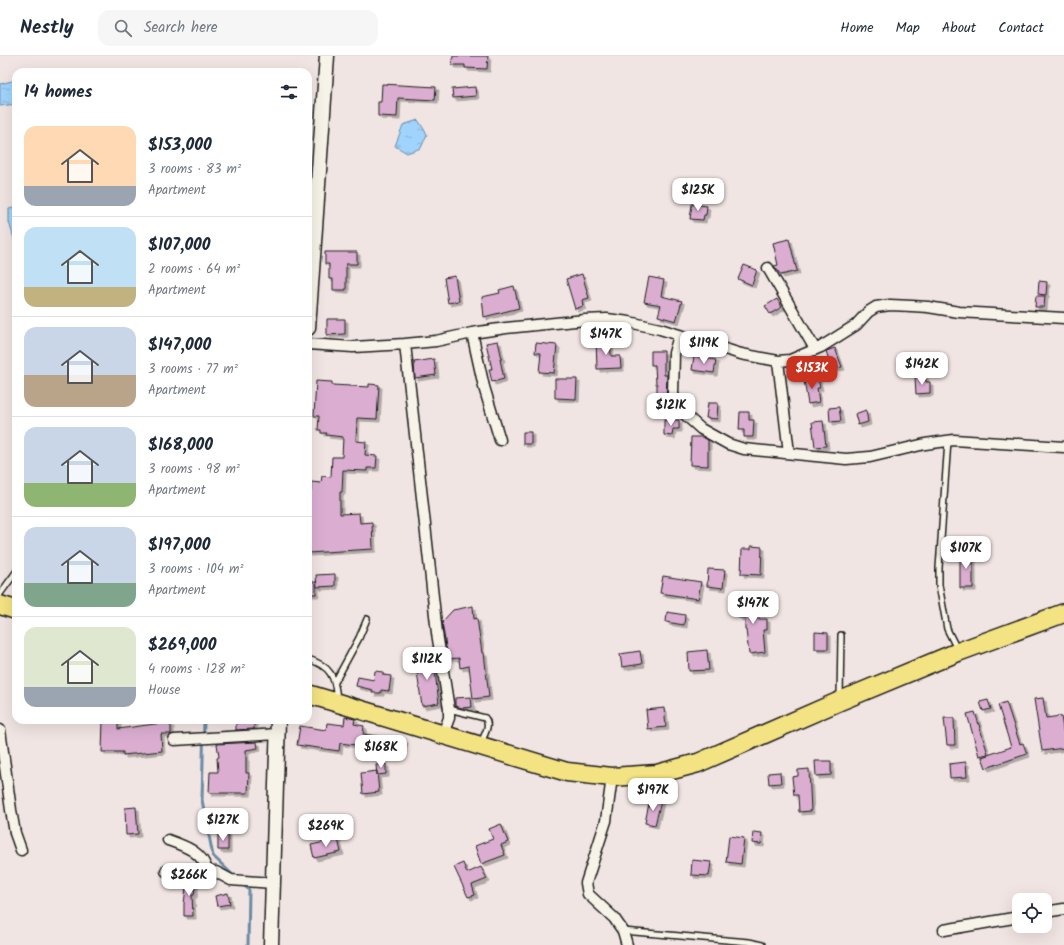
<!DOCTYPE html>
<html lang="en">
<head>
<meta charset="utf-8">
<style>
  :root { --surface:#fff; --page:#f6f6f7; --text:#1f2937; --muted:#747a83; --line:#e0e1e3; --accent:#c8321e }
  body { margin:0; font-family:Kalam,sans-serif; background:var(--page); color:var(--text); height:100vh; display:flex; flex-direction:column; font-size:15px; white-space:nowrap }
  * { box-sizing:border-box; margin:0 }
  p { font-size:13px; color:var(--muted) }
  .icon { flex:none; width:22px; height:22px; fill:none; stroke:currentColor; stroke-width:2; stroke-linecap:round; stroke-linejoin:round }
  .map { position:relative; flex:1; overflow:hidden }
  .details { position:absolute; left:12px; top:12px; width:300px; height:656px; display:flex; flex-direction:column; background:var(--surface); border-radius:12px; box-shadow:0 4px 16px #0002 }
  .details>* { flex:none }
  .fabs { position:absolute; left:1012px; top:837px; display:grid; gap:8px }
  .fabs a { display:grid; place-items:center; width:40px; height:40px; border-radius:8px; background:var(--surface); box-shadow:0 4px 16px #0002; font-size:20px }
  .price { position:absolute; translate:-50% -34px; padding:0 9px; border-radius:8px; background:#fff; color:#222; font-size:13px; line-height:26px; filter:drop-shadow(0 1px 2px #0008) }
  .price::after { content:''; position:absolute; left:50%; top:24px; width:12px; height:9px; margin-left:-6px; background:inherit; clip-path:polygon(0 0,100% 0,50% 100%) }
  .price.current { background:var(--accent); color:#fff }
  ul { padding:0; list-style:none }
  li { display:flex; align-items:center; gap:12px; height:100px; padding:0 12px }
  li+li { border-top:1px solid var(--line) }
  li span { display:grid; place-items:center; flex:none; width:112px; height:80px; border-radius:12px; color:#555 }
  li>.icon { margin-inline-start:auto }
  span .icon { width:48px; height:48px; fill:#fffc; stroke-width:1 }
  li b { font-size:17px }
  h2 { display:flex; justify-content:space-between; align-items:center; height:48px; padding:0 12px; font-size:17px }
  header { display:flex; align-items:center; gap:24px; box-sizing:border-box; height:56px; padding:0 20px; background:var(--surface); border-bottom:1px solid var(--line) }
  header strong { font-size:19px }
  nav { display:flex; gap:22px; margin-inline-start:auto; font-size:14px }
  .search { width:280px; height:36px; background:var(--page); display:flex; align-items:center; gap:10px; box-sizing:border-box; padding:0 14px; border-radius:12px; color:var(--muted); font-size:15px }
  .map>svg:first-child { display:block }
  .water { fill:url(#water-ripples); stroke:#6b8aa4 }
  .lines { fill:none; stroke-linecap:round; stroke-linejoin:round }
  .stream { stroke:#6b8aa4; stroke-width:3 }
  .building { fill:#dbaed1; stroke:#1c1c1c; filter:url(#shadow) }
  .lane-casing { stroke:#1c1c1c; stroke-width:8 }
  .street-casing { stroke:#1c1c1c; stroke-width:13 }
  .secondary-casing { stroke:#1c1c1c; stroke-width:17 }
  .highway-casing { stroke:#1c1c1c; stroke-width:21 }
  .lane { stroke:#f7f3e8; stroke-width:5 }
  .street { stroke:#f7f3e8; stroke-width:10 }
  .secondary { stroke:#f7f3e8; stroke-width:14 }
  .highway { stroke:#f4e382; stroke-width:18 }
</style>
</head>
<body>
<header>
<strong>Nestly</strong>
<div class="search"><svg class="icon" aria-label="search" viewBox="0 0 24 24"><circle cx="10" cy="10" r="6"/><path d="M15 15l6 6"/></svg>Search here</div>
<nav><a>Home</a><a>Map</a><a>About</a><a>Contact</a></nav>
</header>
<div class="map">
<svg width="1064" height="889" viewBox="0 0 1064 889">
  <defs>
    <pattern id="water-ripples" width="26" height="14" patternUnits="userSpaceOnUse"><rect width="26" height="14" fill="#a0d4fe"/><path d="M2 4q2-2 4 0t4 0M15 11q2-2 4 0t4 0" fill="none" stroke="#89b5d9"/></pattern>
    <filter id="shadow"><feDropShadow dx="3" dy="3" stdDeviation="0" flood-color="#0004"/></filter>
  </defs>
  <rect width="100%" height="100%" fill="#f1e5e3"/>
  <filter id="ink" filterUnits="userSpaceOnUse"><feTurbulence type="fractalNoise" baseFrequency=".025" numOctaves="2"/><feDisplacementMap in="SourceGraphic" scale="8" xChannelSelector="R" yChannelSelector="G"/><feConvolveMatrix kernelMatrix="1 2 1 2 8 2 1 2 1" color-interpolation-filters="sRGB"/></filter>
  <g filter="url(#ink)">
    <!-- water -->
    <path class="water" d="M16,24V48L0,50V28Z
      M418,64L427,78L421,92L407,97L395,90L403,69Z
      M16,151V190L9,166V153Z"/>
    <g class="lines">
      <!-- stream -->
      <path class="stream" d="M204,664L202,744L213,800L236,822
        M243,828L249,834L248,889"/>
    </g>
    <!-- building -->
    <path class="building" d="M453,0H488L487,13L465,12V9H452Z
      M382,28L436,31L435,44L398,42L397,61L378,60V46H381Z
      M475,31L476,40L453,42L452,33Z
      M692,148L707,150L706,159H704L703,164L690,163Z
      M789,183L797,215L781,219L774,210L778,209L773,187Z
      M325,196H357V208H346V234H333V223H329V208H325Z
      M744,209L757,214L752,229L738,223Z
      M582,218L589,242L582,244L583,250L575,253L566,223Z
      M455,220L459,245L448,247L444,222Z
      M649,221L664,224L661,240L682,245L676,265L658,260L661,249L644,246Z
      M1039,225L1047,226L1046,239L1038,238Z
      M514,230L519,252L484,261L482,241L500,237L499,234Z
      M1036,240H1045L1044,251H1035Z
      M777,243L782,251L770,258L765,250Z
      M327,263H345V278L327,279Z
      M596,283H610L611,300H620L621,312L597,313Z
      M498,285L502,303H500L504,323L492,326L489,313H492L486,287Z
      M536,287L557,289L554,317L539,316L541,297H535Z
      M835,292L842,311L832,313L826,295Z
      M651,295H664V319H667L666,345H657V328H656L655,309H651Z
      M694,300L716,304L714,317L692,314Z
      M434,303L436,319L415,322L414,306Z
      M925,320L926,326H930V337L916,338L915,321Z
      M818,322L820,332H817L819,346L808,348L804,324Z
      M555,323H577L576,343L555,342Z
      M316,325L332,326V329L369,331V328L379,329L377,363L357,362L356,385L366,386L365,399L377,400L376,412H367V415L343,414L342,436H340V458L359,457L360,467L372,466L373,493L308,497V435H311V426L321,427L322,420L331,421L332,401H342L343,381L326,379L327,377H321V374H318L319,360H314Z
      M708,347H718L717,363L706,362Z
      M839,351L841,365L830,366L829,352Z
      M866,354L868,366L858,369L855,358Z
      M740,356H749V364H754L753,381H744V374H739Z
      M664,364H679V373H673L672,380L664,379Z
      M823,365L826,390L815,391L812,366Z
      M523,376H531V388H523Z
      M691,381H703L708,384V410L690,409Z
      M751,490L762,491L761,519L741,518L742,493H751Z
      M960,496H973V532H960Z
      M708,513L725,514L723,532L707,530Z
      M335,518V530L317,531L316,519Z
      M663,520L701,526L698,543L660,537Z
      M308,526H316V538H308Z
      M754,537L757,563H767V574H763L765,596L749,598L746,574H745V561L739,562L737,547L745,546L744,539Z
      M473,550L474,563L477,562L482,597H484L489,641L473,643L469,610L460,612L459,602L448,603L442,566L453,554Z
      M667,556L685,559L684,569L666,566Z
      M815,576L828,577V593H815Z
      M707,594L709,614L689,615L688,596Z
      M640,595L642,608L622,611L620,598Z
      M433,601L439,647L422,650L415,603Z
      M375,615L383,616V619L391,620L389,635L381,634V637H372L373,634L356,630L358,621L374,624Z
      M471,641L472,651L462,652L455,650V642Z
      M1043,642L1046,662L1061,660L1064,680V692L1042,695L1034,643Z
      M988,644L991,653L983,655L980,646Z
      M1006,646L1020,688L1023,687L1027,698L986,712L982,701L1011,691L998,649Z
      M664,652L666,671L648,673L646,654Z
      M975,656L988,698L979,700L967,658Z
      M345,661L355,663L354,668L364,670L363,678L405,684L402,696L387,693L340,687L339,695L297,689L300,670L326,674L327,667L344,669Z
      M944,662H954L955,689H947Z
      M103,664H118V673L162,667L171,668V678H161L162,695L123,699V696H102Z
      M236,664H254V673L236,674Z
      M257,686L258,692L246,694V717H249L248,737H209L210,716H218L217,702L219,701L217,688Z
      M815,705H831V719L816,720Z
      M966,706L967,721L950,722L949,708Z
      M386,708V718L377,719L376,709Z
      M809,713L811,755L799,756L798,739H794L792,721L798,720V714Z
      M377,715L379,736L363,738L361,717Z
      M780,716L781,727L769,728L768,717Z
      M650,742L661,745L655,769L645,767Z
      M136,751L138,778L126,779L125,752Z
      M501,768L508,786L501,789L505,799L481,808L475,790L493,783L489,773Z
      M753,776L762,777L761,788L752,787Z
      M218,777H228V794H218Z
      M729,780L744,782L741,808L726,806Z
      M338,783L341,796L314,802L311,789Z
      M692,804L711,806L709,820L691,819Z
      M463,807L467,817L481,811L487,823L472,829L475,839L468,841L454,811Z
      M187,823H196L194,839H192L193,860H184V848Z
      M228,837L230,848L217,850L215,840Z"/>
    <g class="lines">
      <defs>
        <path id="lane" d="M948,385L939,512V529L947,573L957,593
          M0,538L16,516
          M308,603C331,610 335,621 337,643
          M335,626L359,582L367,563
          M840,642L841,579
          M449,653L485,662C491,669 484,679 481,687
          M623,875L749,886L762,889"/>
        <path id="street" d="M768,212L815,293
          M472,277L484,331L500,384
          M679,280L674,297L673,338L676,346L682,356L701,373L728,388L744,393L846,403L870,401L925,388L954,384L1064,391
          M308,288L353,291L405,288L436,285L472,277L506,272L585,264L607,263L629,266L660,273L741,298L778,305L790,304L821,291L856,269L868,256L876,251L890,249L912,250L928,251L959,256L1064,262
          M405,288L437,577L449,653V662L443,678
          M778,305L789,397
          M0,674L11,754L15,777L21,794
          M174,684L278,678
          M612,721L606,765L586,827L588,838L614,862L623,875L627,889
          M168,784C185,790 203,796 207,815
          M166,815L216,816L231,824L273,827
          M1045,856L1064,853
          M944,874L1019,861"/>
        <path id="secondary" d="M308,272L327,0
          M271,889L278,664"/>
        <path id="highway" d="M0,549L16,554
          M308,638L567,716L612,721L657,718L698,707L840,645L958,596L1064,557"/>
      </defs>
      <!-- lane casing -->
      <use href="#lane" class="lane-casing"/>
      <!-- street casing -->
      <use href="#street" class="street-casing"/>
      <!-- secondary casing -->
      <use href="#secondary" class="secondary-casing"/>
      <!-- highway casing -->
      <use href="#highway" class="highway-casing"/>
      <!-- lane -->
      <use href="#lane" class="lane"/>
      <!-- street -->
      <use href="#street" class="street"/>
      <!-- secondary -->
      <use href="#secondary" class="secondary"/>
      <!-- highway -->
      <use href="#highway" class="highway"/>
    </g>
  </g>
</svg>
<div class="fabs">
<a><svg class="icon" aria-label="locate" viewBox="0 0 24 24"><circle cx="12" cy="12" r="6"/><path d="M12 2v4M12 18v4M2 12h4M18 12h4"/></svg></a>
</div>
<b class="price" style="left:698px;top:156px">$125K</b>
<b class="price" style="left:606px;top:300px">$147K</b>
<b class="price" style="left:704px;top:309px">$119K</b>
<b class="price" style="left:922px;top:330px">$142K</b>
<b class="price current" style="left:812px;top:334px">$153K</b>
<b class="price" style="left:671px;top:371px">$121K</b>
<b class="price" style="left:966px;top:514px">$107K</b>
<b class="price" style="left:753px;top:569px">$147K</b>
<b class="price" style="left:427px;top:625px">$112K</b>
<b class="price" style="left:381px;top:713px">$168K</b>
<b class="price" style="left:653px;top:756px">$197K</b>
<b class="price" style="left:223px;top:786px">$127K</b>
<b class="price" style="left:326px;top:792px">$269K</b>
<b class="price" style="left:189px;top:841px">$266K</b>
<section class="details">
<h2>14 homes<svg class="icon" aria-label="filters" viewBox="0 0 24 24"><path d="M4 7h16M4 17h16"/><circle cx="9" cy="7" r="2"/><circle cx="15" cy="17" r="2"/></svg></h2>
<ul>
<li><span style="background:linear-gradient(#ffd9b3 75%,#9aa5b1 0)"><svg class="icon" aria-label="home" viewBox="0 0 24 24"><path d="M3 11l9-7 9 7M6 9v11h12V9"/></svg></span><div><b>$153,000</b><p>3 rooms · 83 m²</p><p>Apartment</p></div></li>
<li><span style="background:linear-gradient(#bfe0f5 75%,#c2b280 0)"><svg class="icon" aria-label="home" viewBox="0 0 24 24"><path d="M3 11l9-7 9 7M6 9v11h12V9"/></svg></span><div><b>$107,000</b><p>2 rooms · 64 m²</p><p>Apartment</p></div></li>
<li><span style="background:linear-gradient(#c9d6e8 60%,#b9a48a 0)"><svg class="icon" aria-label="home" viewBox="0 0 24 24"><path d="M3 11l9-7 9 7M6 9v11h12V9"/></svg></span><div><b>$147,000</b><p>3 rooms · 77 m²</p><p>Apartment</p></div></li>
<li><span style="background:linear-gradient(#c9d6e8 70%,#8fb573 0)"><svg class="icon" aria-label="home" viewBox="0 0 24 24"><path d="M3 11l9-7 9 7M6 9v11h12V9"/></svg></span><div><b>$168,000</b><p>3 rooms · 98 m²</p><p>Apartment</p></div></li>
<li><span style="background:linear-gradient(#c9d6e8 70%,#7fa58c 0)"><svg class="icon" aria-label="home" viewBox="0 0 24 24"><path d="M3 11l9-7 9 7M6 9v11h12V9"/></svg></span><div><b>$197,000</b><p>3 rooms · 104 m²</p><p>Apartment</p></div></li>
<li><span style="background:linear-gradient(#dfe7d0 75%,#9aa5b1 0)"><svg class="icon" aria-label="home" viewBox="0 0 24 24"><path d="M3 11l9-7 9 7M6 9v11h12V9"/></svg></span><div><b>$269,000</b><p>4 rooms · 128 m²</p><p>House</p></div></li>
</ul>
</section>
</div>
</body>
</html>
